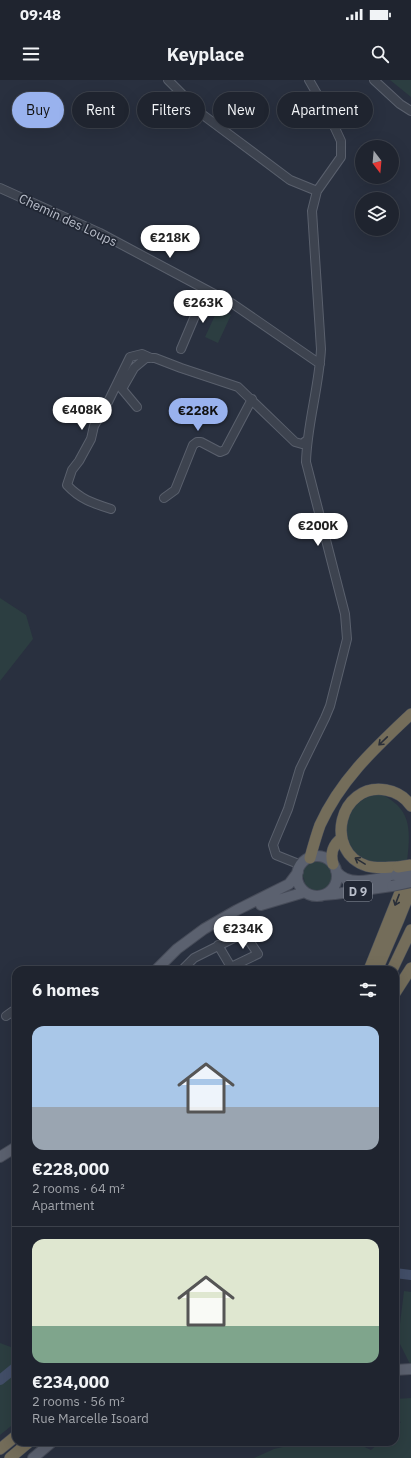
<!DOCTYPE html>
<html lang="en">
<head>
<meta charset="utf-8">
<style>
  :root { --surface:#1f242f; --page:#2c303b; --text:#f1f3f6; --muted:#a1a4aa; --line:#3c414b; --accent:#99b2ee }
  body { margin:0; font-family:"IBM Plex Sans",sans-serif; background:var(--page); color:var(--text); height:100vh; display:flex; flex-direction:column; font-size:15px; white-space:nowrap }
  * { box-sizing:border-box; margin:0 }
  p { font-size:13px; color:var(--muted) }
  .icon { flex:none; width:22px; height:22px; fill:none; stroke:currentColor; stroke-width:2; stroke-linecap:round; stroke-linejoin:round }
  .map { position:relative; flex:1; overflow:hidden }
  .panel { position:absolute; left:12px; top:886px; width:387px; height:480px; display:flex; flex-direction:column; background:var(--surface); border-radius:12px; box-shadow:0 4px 16px #0002,0 0 0 1px var(--line) }
  .panel>* { flex:none }
  .top-card { position:absolute; left:12px; top:12px; width:387px; height:36px; display:flex; gap:8px }
  .needle { width:26px; rotate:164deg }
  .buttons { position:absolute; left:355px; top:60px; display:grid; gap:8px }
  .buttons a { display:grid; place-items:center; width:44px; height:44px; border-radius:50%; background:var(--surface); box-shadow:0 4px 16px #0002,0 0 0 1px var(--line); font-size:20px }
  .price { position:absolute; translate:-50% -34px; padding:0 9px; border-radius:14px; background:#fff; color:#222; font-size:13px; line-height:26px; filter:drop-shadow(0 1px 2px #0008) }
  .price::after { content:''; position:absolute; left:50%; top:24px; width:12px; height:9px; margin-left:-6px; background:inherit; clip-path:polygon(0 0,100% 0,50% 100%) }
  .price.selected { background:var(--accent); color:#111 }
  ul { padding:0; list-style:none }
  li { display:grid; align-content:center; gap:8px; height:212px; padding:0 20px }
  li+li { border-top:1px solid var(--line) }
  li span { display:grid; place-items:center; height:124px; border-radius:12px; color:#555 }
  li>.icon { margin-inline-start:auto }
  span .icon { width:72px; height:72px; fill:#fffc; stroke-width:1 }
  li b { font-size:17px }
  h2 { display:flex; justify-content:space-between; align-items:center; height:48px; padding:0 20px; font-size:17px }
  .pill { padding:0 14px; border-radius:18px; background:var(--surface); box-shadow:0 4px 16px #0002,0 0 0 1px var(--line); font-size:14px; line-height:36px }
  .pill.selected { background:var(--accent); color:#111 }
  .status { display:flex; justify-content:space-between; align-items:center; height:28px; padding:0 20px; background:var(--surface); direction:ltr }
  .status svg { height:11px; fill:currentColor }
  header { display:flex; justify-content:space-between; align-items:center; height:52px; padding:0 20px; background:var(--surface); font-size:18px; font-weight:800 }
  .map>svg:first-child { display:block }
  .green { fill:#2c3e41 }
  .lines { fill:none; stroke-linecap:round; stroke-linejoin:round }
  .river { stroke:#424e68; stroke-width:10 }
  .minor-casing { stroke:#5a606d; stroke-width:10 }
  .major-casing { stroke:#464b58; stroke-width:12 }
  .highway-casing { stroke:#474d5a; stroke-width:12 }
  .minor { stroke:#3d434f; stroke-width:8 }
  .major { stroke:#5b616f; stroke-width:10 }
  .highway { stroke:#746d5a; stroke-width:11 }
  .major-bridge-casing { stroke:#464b58; stroke-width:12; stroke-linecap:butt }
  .highway-bridge-casing { stroke:#474d5a; stroke-width:12; stroke-linecap:butt }
  .major-bridge { stroke:#5b616f; stroke-width:10 }
  .highway-bridge { stroke:#746d5a; stroke-width:11 }
  .oneway { stroke:#292e38 }
  .labels { text-anchor:middle; dominant-baseline:central; stroke-width:3.5; stroke-linejoin:round; paint-order:stroke }
  .shield { fill:#212734; stroke:#8b919d; stroke-width:1 }
  .shield-label { font-size:12px; font-weight:bold; fill:#b9beca }
  .street-label { font-size:13px; fill:#b9beca; stroke:#212734 }
</style>
</head>
<body>
<div class="status"><b>09:48</b><svg viewBox="0 0 49 12"><path d="M0 12V9h3v3zM5 12V6h3v6zM10 12V3h3v9zM15 12V0h3v12zM26 1h20v11H26zM47 4h2v5h-2z"/></svg></div>
<header><svg class="icon" aria-label="menu" viewBox="0 0 24 24"><path d="M4 6h16M4 12h16M4 18h16"/></svg>Keyplace<svg class="icon" aria-label="search" viewBox="0 0 24 24"><circle cx="10" cy="10" r="6"/><path d="M15 15l6 6"/></svg></header>
<div class="map">
<svg width="411" height="1378" viewBox="0 0 411 1378">
  <rect width="100%" height="100%" fill="#29303f"/>
  <!-- green -->
  <path class="green" d="M390,0H411V17Z
    M218,229L231,235L218,263L205,257Z
    M0,518L26,535L33,559L0,601Z
    M381,714C411,729 411,748 407,781C399,781 380,785 373,783C367,782 359,776 355,772C341,755 344,730 364,719C369,716 375,715 381,714Z
    M319,781C347,788 326,826 305,806L304,798L302,796C303,787 309,782 319,781Z
    M404,1211L411,1212V1283L410,1284L398,1260Z
    M0,1263L16,1269V1342L0,1355Z
    M411,1318V1378H254L274,1369L305,1362H354L371,1370L380,1362H395V1348L401,1342L395,1341V1319Z"/>
  <g class="lines">
    <!-- river -->
    <path class="river" d="M395,1193L411,1195
      M0,1300L16,1287"/>
    <defs>
      <path id="minor" d="M168,0L203,35L290,100L317,111
        M374,0L400,24L411,31
        M0,108L100,153L233,224L320,284
        M181,269L206,210
        M137,327L122,309L134,288L146,278H155L181,288L238,307L295,362L302,364L307,360
        M164,418L175,410L193,365L197,362H201L220,372L225,370L252,319
        M111,429C92,423 80,419 67,405L72,390L79,381L91,359L94,346L108,322L130,277L142,274L151,278
        M301,785L276,775L273,765L275,760L288,729L300,689L325,638L330,626L347,559L345,534L306,382C307,344 319,308 321,269L312,131L317,111L341,77V61L328,33L309,0
        M182,890L194,878L244,853L258,874L231,887L218,865
        M6,936L13,931L16,936"/>
      <path id="major" d="M297 796a20 20 0 1 1 40 0a20 20 0 1 1-40 0Z
        M336,791C349,809 378,798 396,795
        M323,815L335,814L392,806
        M261,825L305,812
        M156,890L177,869L204,849L237,830L289,804L298,792
        M0,1077L16,1067
        M395,1290L411,1289
        M33,1378L52,1362"/>
      <path id="highway" d="M310,778C313,767 316,756 320,745C341,699 375,668 411,634
        M333,784C330,774 333,764 342,758
        M398,787C388,787 377,789 367,786C323,772 339,702 386,710C397,712 405,717 411,726
        M369,890L407,795
        M377,890L399,839L411,809
        M392,890L411,850
        M395,913L411,888
        M0,1369L16,1356
        M10,1378L29,1362"/>
    </defs>
    <!-- minor casing -->
    <use href="#minor" class="minor-casing"/>
    <!-- major casing -->
    <use href="#major" class="major-casing"/>
    <!-- highway casing -->
    <use href="#highway" class="highway-casing"/>
    <!-- minor -->
    <use href="#minor" class="minor"/>
    <!-- major -->
    <use href="#major" class="major"/>
    <!-- highway -->
    <use href="#highway" class="highway"/>
    <defs>
      <path id="major-bridge" d="M396,795L411,792
        M392,806L411,802"/>
      <path id="highway-bridge" d="M398,787L411,785"/>
    </defs>
    <!-- major-bridge casing -->
    <use href="#major-bridge" class="major-bridge-casing"/>
    <!-- highway-bridge casing -->
    <use href="#highway-bridge" class="highway-bridge-casing"/>
    <!-- major-bridge -->
    <use href="#major-bridge" class="major-bridge"/>
    <!-- highway-bridge -->
    <use href="#highway-bridge" class="highway-bridge"/>
  </g>
  <!-- one-way arrows -->
  <defs><path id="oneway-shaft" d="M-6 0H5M1.5-3L5.5 0L1.5 3" fill="none" stroke-width="1.6" stroke-linecap="round" stroke-linejoin="round"/></defs>
  <g class="oneway">
    <use href="#oneway-shaft" transform="translate(383 661) rotate(136)"/>
    <use href="#oneway-shaft" transform="translate(360 781) rotate(-149)"/>
    <use href="#oneway-shaft" transform="translate(397 820) rotate(111)"/>
  </g>
  <g class="labels">
    <!-- shield labels -->
    <rect class="shield" x="344" y="801" width="28" height="20" rx="3"/>
    <g class="shield-label">
      <text x="358" y="811">D 9</text>
    </g>
    <!-- street labels -->
    <g class="street-label">
      <text transform="translate(68 140) rotate(25)">Chemin des Loups</text>
    </g>
  </g>
</svg>
<div class="buttons">
<a><svg class="needle" viewBox="-14 -14 28 28"><path d="M0-13l5 13h-10z" fill="#e53935"/><path d="M0 13l5-13h-10z" fill="#a1a4aa"/></svg></a>
<a><svg class="icon" aria-label="layers" viewBox="0 0 24 24"><path d="M12 4l9 5-9 5-9-5zM3 14l9 5 9-5"/></svg></a>
</div>
<b class="price" style="left:170px;top:179px">€218K</b>
<b class="price" style="left:203px;top:244px">€263K</b>
<b class="price" style="left:82px;top:351px">€408K</b>
<b class="price selected" style="left:198px;top:352px">€228K</b>
<b class="price" style="left:318px;top:467px">€200K</b>
<b class="price" style="left:243px;top:870px">€234K</b>
<div class="top-card">
<a class="pill selected">Buy</a>
<a class="pill">Rent</a>
<a class="pill">Filters</a>
<a class="pill">New</a>
<a class="pill">Apartment</a>
</div>
<section class="panel">
<h2>6 homes<svg class="icon" aria-label="filters" viewBox="0 0 24 24"><path d="M4 7h16M4 17h16"/><circle cx="9" cy="7" r="2"/><circle cx="15" cy="17" r="2"/></svg></h2>
<ul>
<li><span style="background:linear-gradient(#a9c7e8 65%,#9aa5b1 0)"><svg class="icon" aria-label="home" viewBox="0 0 24 24"><path d="M3 11l9-7 9 7M6 9v11h12V9"/></svg></span><div><b>€228,000</b><p>2 rooms · 64 m²</p><p>Apartment</p></div></li>
<li><span style="background:linear-gradient(#dfe7d0 70%,#7fa58c 0)"><svg class="icon" aria-label="home" viewBox="0 0 24 24"><path d="M3 11l9-7 9 7M6 9v11h12V9"/></svg></span><div><b>€234,000</b><p>2 rooms · 56 m²</p><p>Rue Marcelle Isoard</p></div></li>
</ul>
</section>
</div>
</body>
</html>
